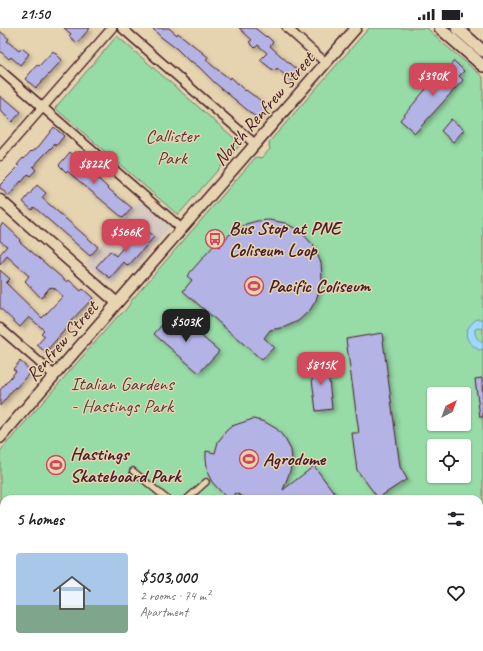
<!DOCTYPE html>
<html lang="en">
<head>
<meta charset="utf-8">
<style>
  :root { --surface:#fff; --page:#f2f2f2; --text:#202124; --muted:#757577; --line:#e0e0e0; --accent:#d1495b }
  body { margin:0; font-family:Caveat,sans-serif; background:var(--page); color:var(--text); height:100vh; display:flex; flex-direction:column; font-size:15px; white-space:nowrap }
  * { box-sizing:border-box; margin:0 }
  p { font-size:13px; color:var(--muted) }
  .icon { flex:none; width:22px; height:22px; fill:none; stroke:currentColor; stroke-width:2; stroke-linecap:round; stroke-linejoin:round }
  .map { position:relative; flex:1; overflow:hidden }
  .drawer { position:absolute; left:0px; top:467px; width:483px; height:156px; display:flex; flex-direction:column; background:var(--surface); border-radius:12px 12px 0 0; box-shadow:0 1px 3px #0004 }
  .drawer>* { flex:none }
  .needle { width:26px; rotate:41deg }
  .buttons { position:absolute; left:427px; top:359px; display:grid; gap:8px }
  .buttons a { display:grid; place-items:center; width:44px; height:44px; border-radius:4px; background:var(--surface); box-shadow:0 1px 3px #0004; font-size:20px }
  .price { position:absolute; translate:-50% -34px; padding:0 9px; border-radius:8px; background:var(--accent); color:#fff; font-size:13px; line-height:26px; filter:drop-shadow(0 1px 2px #0008) }
  .price::after { content:''; position:absolute; left:50%; top:24px; width:12px; height:9px; margin-left:-6px; background:inherit; clip-path:polygon(0 0,100% 0,50% 100%) }
  .price.selected { background:#222; color:#fff }
  ul { padding:0; list-style:none }
  li { display:flex; align-items:center; gap:12px; height:100px; padding:0 16px }
  li+li { border-top:1px solid var(--line) }
  li span { display:grid; place-items:center; flex:none; width:112px; height:80px; border-radius:4px; color:#555 }
  li>.icon { margin-inline-start:auto }
  span .icon { width:48px; height:48px; fill:#fffc; stroke-width:1 }
  li b { font-size:17px }
  h2 { display:flex; justify-content:space-between; align-items:center; height:48px; padding:0 16px; font-size:17px }
  .status { display:flex; justify-content:space-between; align-items:center; height:28px; padding:0 20px; background:var(--surface); direction:ltr }
  .status svg { height:11px; fill:currentColor }
  .map>svg:first-child { display:block }
  .built { fill:#d7cac1 }
  .green { fill:#97dba7; stroke:#707d69; fill-rule:evenodd }
  .water { fill:#9cd9fd; stroke:#7b8fa9 }
  .building { fill:#b4b3e5; stroke:#4a1f2b; filter:url(#shadow) }
  .lines { fill:none; stroke-linecap:round; stroke-linejoin:round }
  .pedestrian-casing { stroke:#4a1f2b; stroke-width:8 }
  .minor-casing { stroke:#4a1f2b; stroke-width:11 }
  .tertiary-casing { stroke:#4a1f2b; stroke-width:13 }
  .secondary-casing { stroke:#4a1f2b; stroke-width:14 }
  .pedestrian { stroke:#e6d4b1; stroke-width:5.5 }
  .minor { stroke:#e6d4b1; stroke-width:8 }
  .tertiary { stroke:#e6d4b1; stroke-width:10 }
  .secondary { stroke:#e6d4b1; stroke-width:11 }
  .labels { text-anchor:middle; dominant-baseline:central; stroke-width:3; stroke-linejoin:round; paint-order:stroke }
  .street-label { font-size:19px; fill:#4a1f2b; stroke:#e6d4b1 }
  .park-label { font-size:19px; fill:#563b3e; stroke:#e6d4b1 }
  .poi-label { font-size:19px; font-weight:bold; fill:#4a1f2b; stroke:#e6d4b1; text-anchor:start }
</style>
</head>
<body>
<div class="status"><b>21:50</b><svg viewBox="0 0 49 12"><path d="M0 12V9h3v3zM5 12V6h3v6zM10 12V3h3v9zM15 12V0h3v12zM26 1h20v11H26zM47 4h2v5h-2z"/></svg></div>
<div class="map">
<svg width="483" height="623" viewBox="0 0 483 623">
  <defs>
    <filter id="shadow"><feDropShadow dx="2.5" dy="2.5" stdDeviation="2" flood-color="#0004"/></filter>
  </defs>
  <rect width="100%" height="100%" fill="#e6d4b1"/>
  <filter id="ink" filterUnits="userSpaceOnUse"><feTurbulence type="fractalNoise" baseFrequency=".025" numOctaves="2"/><feDisplacementMap in="SourceGraphic" scale="8" xChannelSelector="R" yChannelSelector="G"/><feConvolveMatrix kernelMatrix="1 2 1 2 8 2 1 2 1" color-interpolation-filters="sRGB"/></filter>
  <g filter="url(#ink)">
    <!-- built -->
    <path class="built" d="M141,171L168,195L170,199L134,241L130,238L113,257L85,235Z"/>
    <!-- green -->
    <path class="green" d="M369,0H427L444,16L483,49V623H0V423L117,289C122,286 129,279 131,273L255,130L257,129L262,130L270,121L269,117L270,113ZM434,366H464V396H434ZM434,418H464V448H434ZM4,471H479V619H4Z
      M117,8L241,116L178,187L55,80Z"/>
    <!-- water -->
    <path class="water" d="M477,291H483V301L478,300L475,301C474,307 477,312 483,315V321L479,322C463,312 462,302 477,291Z
      M156,619H219L224,623H211L210,621L200,623H157Z"/>
    <!-- building -->
    <path class="building" d="M64,0H90L77,15L69,8L71,6Z
      M152,0H169L177,7L178,5L208,29L206,32L214,39L230,51L231,49L245,63L246,62L254,68H255L261,73L260,74L267,81L258,91L215,55L199,39L191,33L190,34L177,21L161,9Z
      M239,0H255L266,9L267,8L273,14L270,18L299,44L291,53L277,40L274,43L260,32L267,25L258,17L255,20L249,14L252,12Z
      M0,3L9,11L7,13L19,23L22,20L29,26L20,37L11,29L9,31L0,23Z
      M53,23L62,32L36,60L25,51L37,37L39,38Z
      M454,33L464,43L459,48L463,52L415,105L400,92L445,38L448,40Z
      M0,68L6,73L7,72L21,84L12,94L0,82Z
      M451,91L464,102L453,114L441,103Z
      M54,99L64,108L56,118L55,116L41,130L33,139L36,142L30,148L28,146L22,154L21,153L9,168L0,160V157L19,138L17,137L23,130L24,131L31,123L32,124L39,118Z
      M70,124L110,162L132,180L123,190L67,143L66,144L59,137Z
      M37,157L46,165L42,170L98,219L90,228L34,179L32,182L23,174Z
      M269,192L285,195L300,203L313,217L321,235L322,253L316,272L310,282L298,293L285,299L270,302L264,310L274,319L262,332L183,263L192,252L187,248L215,216L219,219L229,207L246,196L257,193Z
      M3,195L18,209V210L20,212L19,213L67,254L69,252L81,263L83,261L93,270L68,296L69,297L49,320L51,321L47,325L37,317L45,308L41,305L44,302L29,289L20,299L0,280V242L10,251L6,255L42,290L63,268L53,259L51,260L50,259L41,270L25,253L29,248L7,228L0,237V226L7,218L0,213V198Z
      M141,198L154,209L128,238L124,234L110,250L96,239L110,223L116,228Z
      M173,284L219,323L199,345L154,306Z
      M382,305L400,439L407,451L378,470L357,442L352,405H359L346,311Z
      M20,333L31,343L16,360L15,359L0,378V362L16,343L13,341Z
      M327,333L332,381L316,383L310,335Z
      M482,350L483,389H480L475,351Z
      M253,391L265,394L277,401L285,411L291,422L292,432L290,443L283,462L314,438L339,471H264L246,470L235,465L232,471H229L224,467L212,454L208,446L206,431V423L215,425L218,414L226,403L232,398Z"/>
    <g class="lines">
      <defs>
        <path id="pedestrian" d="M133,443L167,471
          M187,471L206,454
          M302,619L306,623"/>
        <path id="minor" d="M122,0L255,116
          M287,0L326,35
          M0,42L182,201
          M0,128L112,0
          M0,300L54,347"/>
        <path id="tertiary" d="M0,172L117,275
          M0,410L356,0"/>
        <path id="secondary" d="M440,0L483,38
          M457,0L483,23"/>
      </defs>
      <!-- pedestrian casing -->
      <use href="#pedestrian" class="pedestrian-casing"/>
      <!-- minor casing -->
      <use href="#minor" class="minor-casing"/>
      <!-- tertiary casing -->
      <use href="#tertiary" class="tertiary-casing"/>
      <!-- secondary casing -->
      <use href="#secondary" class="secondary-casing"/>
      <!-- pedestrian -->
      <use href="#pedestrian" class="pedestrian"/>
      <!-- minor -->
      <use href="#minor" class="minor"/>
      <!-- tertiary -->
      <use href="#tertiary" class="tertiary"/>
      <!-- secondary -->
      <use href="#secondary" class="secondary"/>
    </g>
  </g>
  <!-- icons -->
  <defs>
    <symbol id="bus-ring" viewBox="-11 -11 22 22"><circle r="9.5" fill="#e6d4b1" stroke="#d1495b" stroke-width="1.5"/><path d="M-5-6H5V4H4V6H2V4H-2V6H-4V4H-5ZM-3.5-4V0h7V-4ZM-3.5 1.2v1.5H-2V1.2ZM2 1.2v1.5H3.5V1.2Z" fill="#d1495b"/></symbol>
    <symbol id="stadium-ring" viewBox="-11 -11 22 22"><circle r="9.5" fill="#e6d4b1" stroke="#d1495b" stroke-width="1.5"/><path d="M0-5a6.5 5 0 1 0 0 10a6.5 5 0 1 0 0-10ZM-3.5-1.8h7v3.6h-7Z" fill="#d1495b"/></symbol>
  </defs>
  <g fill-rule="evenodd">
    <use href="#bus-ring" x="204" y="200" width="22" height="22"/>
    <use href="#stadium-ring" x="243" y="247" width="22" height="22"/>
    <use href="#stadium-ring" x="238" y="420" width="22" height="22"/>
    <use href="#stadium-ring" x="45" y="426" width="22" height="22"/>
  </g>
  <g class="labels">
    <!-- street labels -->
    <g class="street-label">
      <text transform="translate(264 81) rotate(-49)">North Renfrew Street</text>
      <text transform="translate(62 313) rotate(-49)">Renfrew Street</text>
    </g>
    <!-- park labels -->
    <g class="park-label">
      <text x="172" y="108">Callister<tspan x="172" dy="22">Park</tspan></text>
      <text x="122" y="356">Italian Gardens<tspan x="122" dy="22">- Hastings Park</tspan></text>
    </g>
    <!-- poi labels -->
    <g class="poi-label">
      <text x="229" y="200">Bus Stop at PNE<tspan x="229" dy="22">Coliseum Loop</tspan></text>
      <text x="268" y="258">Pacific Coliseum</text>
      <text x="70" y="426">Hastings<tspan x="70" dy="22">Skateboard Park</tspan></text>
      <text x="263" y="431">Agrodome</text>
    </g>
  </g>
</svg>
<div class="buttons">
<a><svg class="needle" viewBox="-14 -14 28 28"><path d="M0-13l5 13h-10z" fill="#e53935"/><path d="M0 13l5-13h-10z" fill="#757577"/></svg></a>
<a><svg class="icon" aria-label="locate" viewBox="0 0 24 24"><circle cx="12" cy="12" r="6"/><path d="M12 2v4M12 18v4M2 12h4M18 12h4"/></svg></a>
</div>
<b class="price" style="left:433px;top:69px">$390K</b>
<b class="price" style="left:94px;top:157px">$822K</b>
<b class="price" style="left:126px;top:225px">$566K</b>
<b class="price selected" style="left:186px;top:315px">$503K</b>
<b class="price" style="left:321px;top:358px">$815K</b>
<section class="drawer">
<h2>5 homes<svg class="icon" aria-label="filters" viewBox="0 0 24 24"><path d="M4 7h16M4 17h16"/><circle cx="9" cy="7" r="2"/><circle cx="15" cy="17" r="2"/></svg></h2>
<ul>
<li><span style="background:linear-gradient(#a9c7e8 65%,#7fa58c 0)"><svg class="icon" aria-label="home" viewBox="0 0 24 24"><path d="M3 11l9-7 9 7M6 9v11h12V9"/></svg></span><div><b>$503,000</b><p>2 rooms · 74 m²</p><p>Apartment</p></div><svg class="icon" aria-label="heart" viewBox="0 0 24 24"><path d="M12 20l-8-8c-3-5 5-10 8-4 3-6 11-1 8 4z"/></svg></li>
</ul>
</section>
</div>
</body>
</html>
